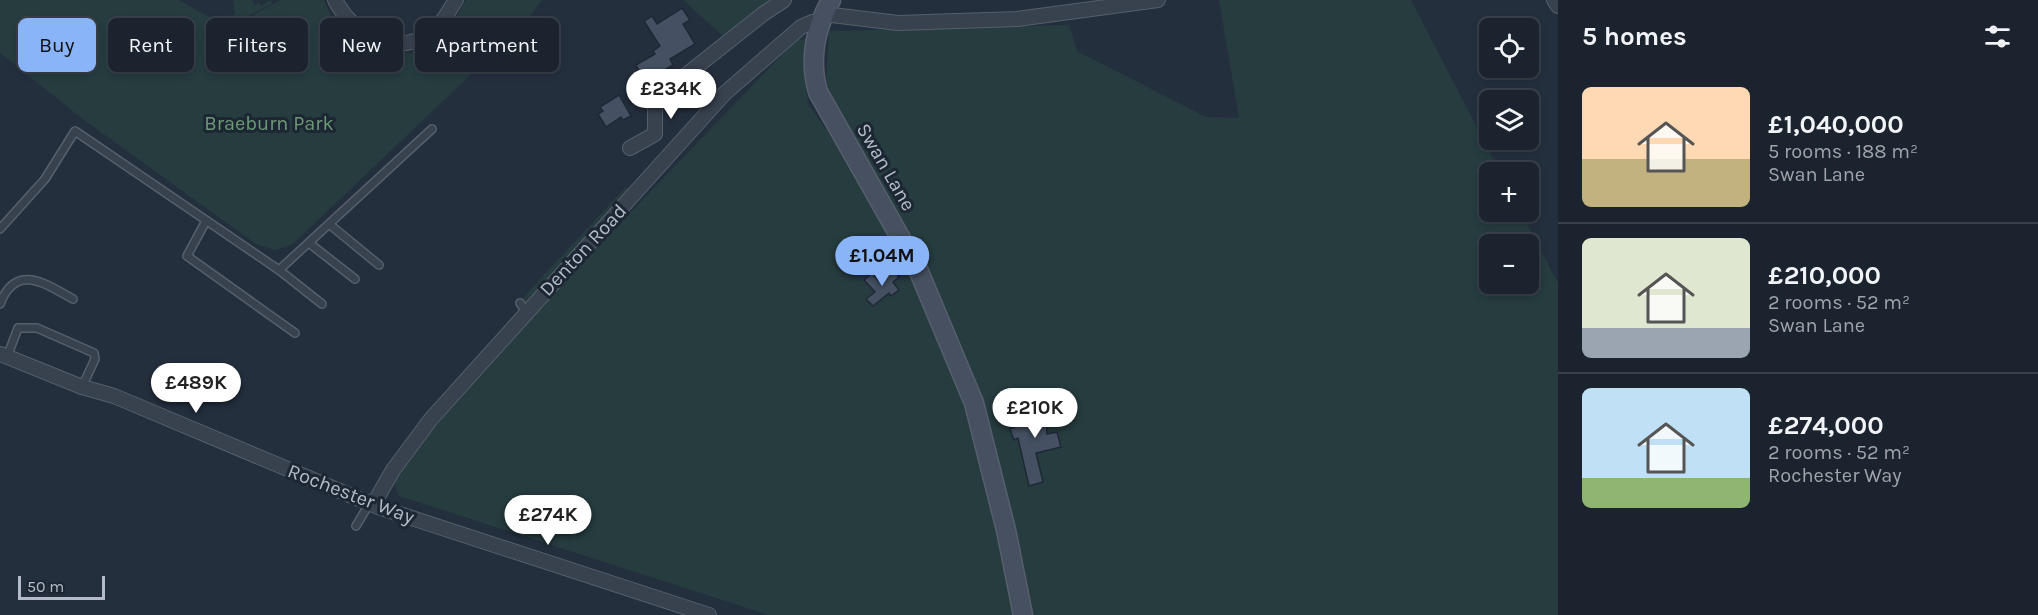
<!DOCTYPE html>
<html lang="en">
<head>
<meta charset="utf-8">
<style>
  :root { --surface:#1b232e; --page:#282f3a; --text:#f1f3f6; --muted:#a0a4aa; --line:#39404a; --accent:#8ab4f8 }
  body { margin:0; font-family:Karla,sans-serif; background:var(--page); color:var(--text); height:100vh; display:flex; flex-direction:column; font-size:22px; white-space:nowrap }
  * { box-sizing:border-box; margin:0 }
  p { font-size:20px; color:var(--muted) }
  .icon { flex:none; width:33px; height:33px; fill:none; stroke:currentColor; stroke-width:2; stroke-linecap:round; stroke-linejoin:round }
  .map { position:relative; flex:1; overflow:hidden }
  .drawer { display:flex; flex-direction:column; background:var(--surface); width:480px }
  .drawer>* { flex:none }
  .hud { position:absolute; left:18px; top:18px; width:570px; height:54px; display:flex; gap:12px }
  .buttons { position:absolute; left:1479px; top:18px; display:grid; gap:12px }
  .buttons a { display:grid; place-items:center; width:60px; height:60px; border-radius:9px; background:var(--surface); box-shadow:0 3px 9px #0003,0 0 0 2px var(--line); font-size:30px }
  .scale { position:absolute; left:18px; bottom:15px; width:87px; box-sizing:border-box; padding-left:6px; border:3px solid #b4bcc9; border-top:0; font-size:16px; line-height:21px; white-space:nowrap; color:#b4bcc9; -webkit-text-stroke:4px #1d2633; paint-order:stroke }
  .price { position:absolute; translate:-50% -51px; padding:0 14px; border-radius:21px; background:#fff; color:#222; font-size:20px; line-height:39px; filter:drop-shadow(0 2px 3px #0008) }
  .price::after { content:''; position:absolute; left:50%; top:36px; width:18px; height:14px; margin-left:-9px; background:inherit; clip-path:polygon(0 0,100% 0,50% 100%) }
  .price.current { background:var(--accent); color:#111 }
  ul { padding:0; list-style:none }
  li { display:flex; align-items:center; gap:18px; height:150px; padding:0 24px }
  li+li { border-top:2px solid var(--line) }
  li span { display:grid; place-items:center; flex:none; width:168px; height:120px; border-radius:9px; color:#555 }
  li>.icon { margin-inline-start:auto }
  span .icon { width:72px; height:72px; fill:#fffc; stroke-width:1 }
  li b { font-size:26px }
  h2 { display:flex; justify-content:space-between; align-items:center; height:72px; padding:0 24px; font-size:26px }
  .chip { padding:0 21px; border-radius:9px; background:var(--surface); box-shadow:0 3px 9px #0003,0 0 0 2px var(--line); font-size:21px; line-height:54px }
  .chip.current { background:var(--accent); color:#111 }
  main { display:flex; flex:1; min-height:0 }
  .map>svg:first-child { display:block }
  .green { fill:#263c3f; fill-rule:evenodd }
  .building { fill:#455162; stroke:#1f2835; stroke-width:1.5 }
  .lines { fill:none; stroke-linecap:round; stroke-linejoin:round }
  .lane-casing { stroke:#565f6c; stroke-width:10 }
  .street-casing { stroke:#565f6c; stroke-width:16 }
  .secondary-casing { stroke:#565f6c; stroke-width:21 }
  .lane { stroke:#38414e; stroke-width:7 }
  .street { stroke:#38414e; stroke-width:14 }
  .secondary { stroke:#465061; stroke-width:18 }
  .labels { text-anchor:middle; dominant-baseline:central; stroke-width:6; stroke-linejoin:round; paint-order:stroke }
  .park-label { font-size:20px; fill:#6b9a76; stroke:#1d2633 }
  .street-label { font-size:20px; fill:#b4bcc9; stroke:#1d2633 }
</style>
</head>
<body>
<main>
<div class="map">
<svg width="1558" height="615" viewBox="0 0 1558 615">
  <rect width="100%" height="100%" fill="#242f3e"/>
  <!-- green -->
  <path class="green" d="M0,0H178L220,23L241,22L280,0H324L332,18L356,41L384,52L410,54L449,29L466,0H542L524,24L293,244L275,250L256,244L84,120L0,53Z
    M233,0H252L255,5L259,3L261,6L270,0L273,3L241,20H228L227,16L235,15Z
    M683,0H773L726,39Z
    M1219,0H1411L1500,172H1490V212H1521L1558,283V615H769L399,496L392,480L489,360L796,40L808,39L804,65L808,104L846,158L980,397L897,214L826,85L829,31L1069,25L1077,51L1206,117L1239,118ZM1490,244H1528V284H1490Z
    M632,187L590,236L574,247L563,266L525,305L522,301L527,293L625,188Z"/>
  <!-- building -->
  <path class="building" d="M682,8L690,20L683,24L695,44L670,59L673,65L639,85L634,77L640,73L636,65L655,54L653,51L660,46L644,21L652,16L657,24Z
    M619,95L631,116L623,120L621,117L606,127L598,114L603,111L600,107Z
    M893,269L899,277L893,282L899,290L891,296L889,293L873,306L866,299L875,292L864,280L872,273L879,281Z
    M1046,401L1047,434L1057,432L1061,447L1036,453L1043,482L1029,486L1018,438L1014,440L1010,429L1024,423V402Z"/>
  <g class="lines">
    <defs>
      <path id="lane" d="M206,221L187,256L295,333
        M329,224L379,265
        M0,229L45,179L75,131L279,270L322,304
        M309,243L355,279
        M279,270L432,129
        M520,303L526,312
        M0,304C16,262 46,284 73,299
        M7,357L18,328H37L94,353L95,359L82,387
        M356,526L369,504"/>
      <path id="street" d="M335,0C354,36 398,60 434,30C444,22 449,10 456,0
        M1554,0L1558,6
        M824,14L898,23L1017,19L1158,0
        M655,134V105L657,98L763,14L784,0
        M630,148L655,134
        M0,354L82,387L114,396L378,507L709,615
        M373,505L393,470L431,419L725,93L801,27L812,22L820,24"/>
      <path id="secondary" d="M831,0C815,29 809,60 818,92L917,267L974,403L1006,530L1023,615"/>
    </defs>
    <!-- lane casing -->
    <use href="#lane" class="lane-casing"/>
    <!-- street casing -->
    <use href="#street" class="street-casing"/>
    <!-- secondary casing -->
    <use href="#secondary" class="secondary-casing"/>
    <!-- lane -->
    <use href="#lane" class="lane"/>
    <!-- street -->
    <use href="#street" class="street"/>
    <!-- secondary -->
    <use href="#secondary" class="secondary"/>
  </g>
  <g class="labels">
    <!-- park labels -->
    <g class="park-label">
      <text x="269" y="123">Braeburn Park</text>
    </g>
    <!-- street labels -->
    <g class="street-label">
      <text transform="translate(886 167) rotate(60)">Swan Lane</text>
      <text transform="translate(583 250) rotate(-47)">Denton Road</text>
      <text transform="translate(351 494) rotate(21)">Rochester Way</text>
    </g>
  </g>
</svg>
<div class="buttons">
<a><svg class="icon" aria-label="locate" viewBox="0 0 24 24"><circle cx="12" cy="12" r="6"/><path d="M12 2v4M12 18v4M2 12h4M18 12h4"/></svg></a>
<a><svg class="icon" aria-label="layers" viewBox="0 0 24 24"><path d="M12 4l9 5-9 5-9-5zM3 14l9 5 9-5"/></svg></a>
<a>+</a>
<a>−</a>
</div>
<div class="scale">50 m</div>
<b class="price" style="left:671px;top:120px">£234K</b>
<b class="price current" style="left:882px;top:287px">£1.04M</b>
<b class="price" style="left:196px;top:414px">£489K</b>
<b class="price" style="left:1035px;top:439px">£210K</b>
<b class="price" style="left:548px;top:546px">£274K</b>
<div class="hud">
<a class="chip current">Buy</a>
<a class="chip">Rent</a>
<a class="chip">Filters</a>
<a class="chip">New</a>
<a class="chip">Apartment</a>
</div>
</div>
<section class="drawer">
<h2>5 homes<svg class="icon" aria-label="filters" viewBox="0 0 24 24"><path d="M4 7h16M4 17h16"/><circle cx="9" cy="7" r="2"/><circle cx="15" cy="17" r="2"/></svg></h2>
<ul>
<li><span style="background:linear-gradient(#ffd9b3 60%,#c2b280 0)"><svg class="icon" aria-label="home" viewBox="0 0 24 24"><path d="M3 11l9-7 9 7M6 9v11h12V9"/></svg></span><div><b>£1,040,000</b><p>5 rooms · 188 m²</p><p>Swan Lane</p></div></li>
<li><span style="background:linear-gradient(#dfe7d0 75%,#9aa5b1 0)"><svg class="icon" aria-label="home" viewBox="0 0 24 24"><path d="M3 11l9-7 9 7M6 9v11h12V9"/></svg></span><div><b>£210,000</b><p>2 rooms · 52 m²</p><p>Swan Lane</p></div></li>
<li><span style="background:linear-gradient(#bfe0f5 75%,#8fb573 0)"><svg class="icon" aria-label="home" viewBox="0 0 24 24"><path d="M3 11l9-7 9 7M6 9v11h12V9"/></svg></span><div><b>£274,000</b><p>2 rooms · 52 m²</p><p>Rochester Way</p></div></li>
</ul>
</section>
</main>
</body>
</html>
